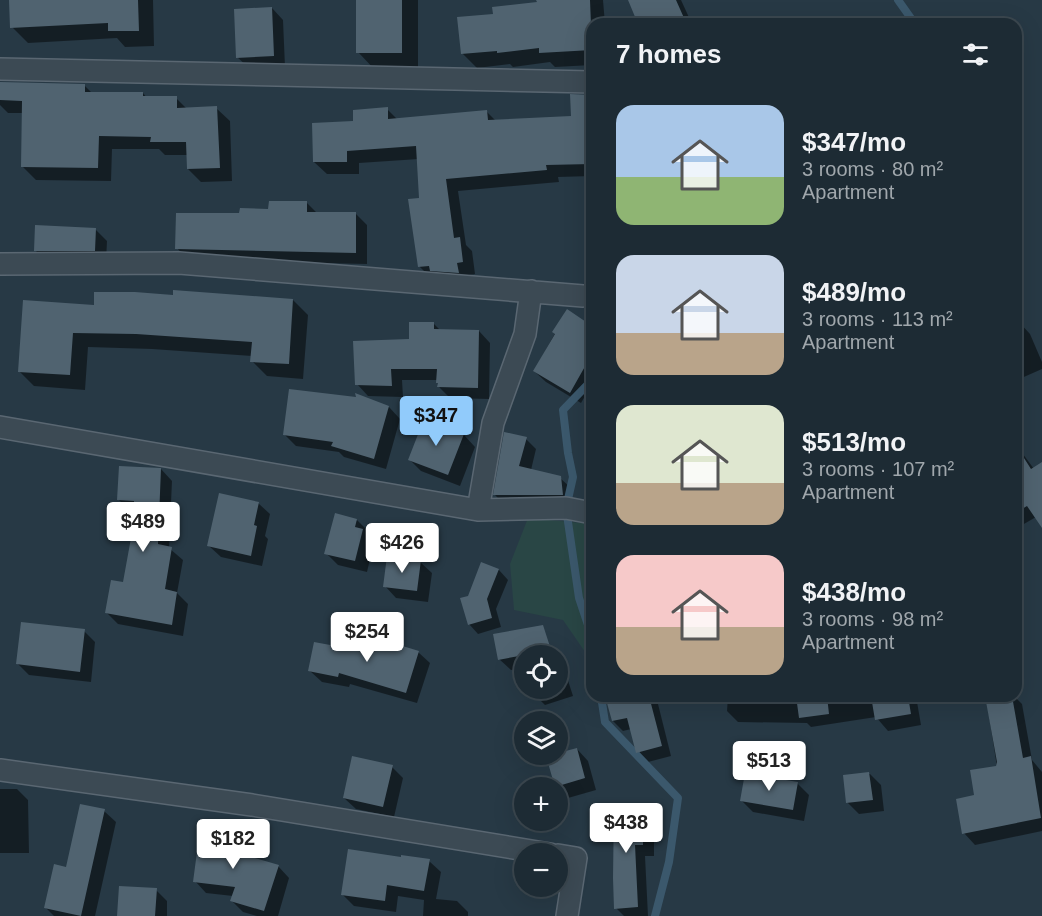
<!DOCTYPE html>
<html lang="en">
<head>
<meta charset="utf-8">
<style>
  :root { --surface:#1d2b34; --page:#25333c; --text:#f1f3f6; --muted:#a0a7ac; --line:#3b474f; --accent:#91cbfb }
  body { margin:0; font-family:Arial,sans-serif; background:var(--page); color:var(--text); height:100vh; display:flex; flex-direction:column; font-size:22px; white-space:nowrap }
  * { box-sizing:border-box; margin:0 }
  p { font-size:20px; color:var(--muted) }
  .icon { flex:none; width:33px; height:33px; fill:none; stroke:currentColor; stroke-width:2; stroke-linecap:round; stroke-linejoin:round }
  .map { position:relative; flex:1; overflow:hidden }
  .drawer { position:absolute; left:586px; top:18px; width:436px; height:684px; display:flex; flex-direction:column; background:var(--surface); border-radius:18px; box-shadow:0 6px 24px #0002,0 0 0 2px var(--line) }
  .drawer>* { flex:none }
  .fabs { position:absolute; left:514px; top:645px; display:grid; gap:12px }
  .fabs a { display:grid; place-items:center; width:54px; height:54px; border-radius:50%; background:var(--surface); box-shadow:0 6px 24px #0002,0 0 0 2px var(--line); font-size:30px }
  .price { position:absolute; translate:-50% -51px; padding:0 14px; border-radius:6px; background:#fff; color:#222; font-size:20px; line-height:39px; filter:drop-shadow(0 2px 3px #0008) }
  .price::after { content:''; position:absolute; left:50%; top:36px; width:18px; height:14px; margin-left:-9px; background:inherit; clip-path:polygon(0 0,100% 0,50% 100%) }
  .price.on { background:var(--accent); color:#111 }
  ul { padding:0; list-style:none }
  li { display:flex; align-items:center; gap:18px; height:150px; padding:0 30px }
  li span { display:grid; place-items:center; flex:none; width:168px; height:120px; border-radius:18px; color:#555 }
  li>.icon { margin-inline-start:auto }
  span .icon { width:72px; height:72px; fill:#fffc; stroke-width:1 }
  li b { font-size:26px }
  h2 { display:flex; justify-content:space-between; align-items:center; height:72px; padding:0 30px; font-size:26px }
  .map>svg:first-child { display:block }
  .green { fill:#294645 }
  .shadow { fill:#0007 }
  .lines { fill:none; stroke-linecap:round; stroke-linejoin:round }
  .stream { stroke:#3b586c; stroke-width:8 }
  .building { fill:#506370 }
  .minor-casing { stroke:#5a6772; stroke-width:24 }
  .minor { stroke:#3c4a54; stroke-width:21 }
</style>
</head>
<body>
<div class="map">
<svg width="1042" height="916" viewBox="0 0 1042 916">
  <rect width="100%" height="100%" fill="#273945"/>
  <!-- green -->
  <path class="green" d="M528,518L592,524V662L563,620L514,610L510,564Z"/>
  <!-- shadow -->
  <path class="shadow" d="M10,0H153L154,46L125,47L117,38L28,43L12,27Z
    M358,0H418V69L375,70L358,52Z
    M538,0H603L605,24H592V65L555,67L550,62L513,67L510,64L477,68L462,53L494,15L538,3Z
    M629,0H681L692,24H640Z
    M272,8L283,20L285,67L249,68L237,57Z
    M0,83L84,85L93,94L143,93L147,98H176L187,109L216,108L230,121L232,181L201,182L188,169V155H165L159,149H112L111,181L36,180L23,167L24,113H8L0,105Z
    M572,96H592V176L558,177L559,182L458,191L466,245L472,251L475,274L469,275L470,285L432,279L419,266L421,199L419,159L359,163V174H327L314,162L355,123L387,109L398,120L487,112L496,121L573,117Z
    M306,202L318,214H356L367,225V264L188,260L177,248L241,214L270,211Z
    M95,229L107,241L106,262H47L35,250Z
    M174,296L293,300L308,315L303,379L267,376L252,361V356L152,349L88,347L85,390L34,386L19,371L95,307Z
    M567,312L592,328V384L581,403L546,382L534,371Z
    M1019,322L1030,334L1042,362V369L1017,380V323Z
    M433,323L441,331H479L490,343L489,399L450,398L439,387L438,380H402L403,397L368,396L357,384Z
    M389,407L400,419L386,469L344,457L339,452L296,446L285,435Z
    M425,421L464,435L475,447L460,486L421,471L410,460Z
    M526,439L536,449L531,470L560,478L571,488L572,505H505L495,495Z
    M1017,446L1034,469L1042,474V523L1036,517L1017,528Z
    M161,469L172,481L169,548L183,560L177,593L188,604L183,636L118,624L107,613L124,584L135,527V511H130L118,499Z
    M258,503L270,514L265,536L268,539L262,566L221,557L209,546Z
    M357,520L368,531L367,535L374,542L367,572L338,565L326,553Z
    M420,562L432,573L428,602L396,598L385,586Z
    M482,564L499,570L508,580L496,609L501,627L478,634L469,624V597Z
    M84,631L95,642L91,682L29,675L18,664Z
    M495,635L525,656V668L511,670L499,659Z
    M418,652L430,663L417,703L350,684L349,687L322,682L310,671L369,654Z
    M558,660L563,665L573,696L545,705L534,694L532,688H558Z
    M607,696H656L671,756L648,762L638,752L631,729L623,731L613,721Z
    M728,696H916L921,725L888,731L876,717L811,727L807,723L738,722L727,711Z
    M986,696H1014L1022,704L1032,760L1042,772V831L975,845L964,833L976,797L997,767Z
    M577,749L588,761L596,790L568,798L557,786Z
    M392,767L403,778L394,817L356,809L344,798Z
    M870,774L881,785L884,811L859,814L847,802L844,776Z
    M797,783L809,795L804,821L753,812L742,801Z
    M0,789H17L28,800L29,853H0Z
    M642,806L654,818V856H645L648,916H624L616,908Z
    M104,811L116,822L95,916H54L46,908Z
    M232,834L244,846L242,856L278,866L289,878L278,916H257L243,912L232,901L233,896L206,893L195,881Z
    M429,861L441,872L436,899L457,901L468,912V916H423L424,900L398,896L396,912L354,906L343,895Z
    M156,890L167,901V916H119Z"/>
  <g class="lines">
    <!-- stream -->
    <path class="stream" d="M898,0L915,24
      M592,380L563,410L568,453L573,477L566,508L579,598L592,637
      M601,696L605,722L678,798L669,862L655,916"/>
  </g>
  <!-- building -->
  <path class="building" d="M9,0H138L139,31H108V23L10,28Z
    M356,0H402V53H356Z
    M536,0H590L592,50L539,53V48L497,53V51L461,54L457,17L493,14L492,7L537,2Z
    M628,0H676L684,18L670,24H638Z
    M272,7L274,56L236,58L234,9Z
    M0,82L85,84V92H143V96H177V108L217,106L220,168L187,169L186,142H150L151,137L99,136L98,168L21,167L22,101L0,100Z
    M570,94L592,95V164L546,165L547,170L446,179L454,238L460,237L463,262L457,263L459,273L430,271L429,266L418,267L408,199L419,198L416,146L347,151V162H313L312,123L353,121V110L388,107V119L487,110L488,120L571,116Z
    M269,201H307V212H356V253L175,249L176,213H239L240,208L268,209Z
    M35,225L96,228L95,251H34Z
    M173,290L293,299L289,364L250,362L252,342L136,334L73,333L70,375L18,372L23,300L94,305V292H135L173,295Z
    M567,309L592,326V354L570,393L533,371L555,334L552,332Z
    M409,322H434V329L479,330L478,388L437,387L438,383H436L437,369H391L392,386L355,385L353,341L409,339Z
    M289,389L356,397L355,393L389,406L374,459L331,446L333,442L283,435Z
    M424,419L464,434L448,475L408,460Z
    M504,432L527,437L519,466L561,476L563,495H493Z
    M1017,447L1031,469L1042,462V528L1027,506L1017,512Z
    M119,466L161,468L158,544L172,547L165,589L177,592L172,625L105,613L111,580L123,582L133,527L134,501L117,500Z
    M219,493L259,502L254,525L257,526L251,556L207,546Z
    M335,513L357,519L355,527L363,529L355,561L324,554Z
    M387,556L421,560L417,591L383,587Z
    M481,562L499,569L487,599L492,618L468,625L460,598L468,596Z
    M21,622L85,629L80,672L16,664Z
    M543,625L553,656H525V673L519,656L498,660L493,634Z
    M373,637L419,651L406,693L339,673L338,677L308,671L314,642L368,652Z
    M605,696H649L662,746L636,753L627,718L612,721Z
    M796,696H827L829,714L799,718Z
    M871,696H908L911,714L875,720Z
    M985,696H1012L1023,758L1031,756L1041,818L962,834L956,799L974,795L970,770L996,766L997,762Z
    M577,748L585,778L555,787L546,756L558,754V753Z
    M352,756L393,765L383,807L343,798Z
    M869,772L873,800L846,803L843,775Z
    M745,773L798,782L793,810L740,801Z
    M80,804L105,809L81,916L44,908L54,864L66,867Z
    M614,805H643V845H635L638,907L614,909L613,878Z
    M200,829L233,833L231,851L279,865L264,911L230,901L235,887L193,882Z
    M348,849L401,857V855L430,859L424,891L387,885L385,901L341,895Z
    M119,886L157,888L155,916H117Z"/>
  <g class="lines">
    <defs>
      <path id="minor" d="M0,69L592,82
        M0,264L179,263L583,296
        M0,427L478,510L566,508L592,513
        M478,510L493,423L525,334L531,291
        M0,770L252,805L550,854
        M558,855L576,858L567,916"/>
    </defs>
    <!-- minor casing -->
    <use href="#minor" class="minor-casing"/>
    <!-- minor -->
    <use href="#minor" class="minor"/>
  </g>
</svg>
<div class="fabs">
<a><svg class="icon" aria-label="locate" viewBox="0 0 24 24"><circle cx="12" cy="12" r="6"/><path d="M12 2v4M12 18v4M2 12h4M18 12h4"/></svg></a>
<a><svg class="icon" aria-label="layers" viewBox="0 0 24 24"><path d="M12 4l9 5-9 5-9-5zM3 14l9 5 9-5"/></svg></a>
<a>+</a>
<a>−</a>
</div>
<b class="price on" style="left:436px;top:447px">$347</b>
<b class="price" style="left:143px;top:553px">$489</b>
<b class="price" style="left:402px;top:574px">$426</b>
<b class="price" style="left:367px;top:663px">$254</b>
<b class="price" style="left:769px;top:792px">$513</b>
<b class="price" style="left:626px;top:854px">$438</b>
<b class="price" style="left:233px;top:870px">$182</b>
<section class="drawer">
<h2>7 homes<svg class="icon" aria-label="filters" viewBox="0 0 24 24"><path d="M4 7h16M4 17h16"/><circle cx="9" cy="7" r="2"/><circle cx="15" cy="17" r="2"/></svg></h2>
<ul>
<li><span style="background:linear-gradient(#a9c7e8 60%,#8fb573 0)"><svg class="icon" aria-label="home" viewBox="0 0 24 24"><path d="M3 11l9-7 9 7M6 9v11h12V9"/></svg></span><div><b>$347/mo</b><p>3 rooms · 80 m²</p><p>Apartment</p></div></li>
<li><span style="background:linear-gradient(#c9d6e8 65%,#b9a48a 0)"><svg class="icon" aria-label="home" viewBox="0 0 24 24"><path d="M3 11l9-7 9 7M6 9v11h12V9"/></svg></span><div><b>$489/mo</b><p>3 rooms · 113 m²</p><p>Apartment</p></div></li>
<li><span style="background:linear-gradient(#dfe7d0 65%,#b9a48a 0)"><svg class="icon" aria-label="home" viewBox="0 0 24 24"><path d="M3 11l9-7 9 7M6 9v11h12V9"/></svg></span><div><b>$513/mo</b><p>3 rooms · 107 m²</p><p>Apartment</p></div></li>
<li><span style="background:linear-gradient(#f6c9c9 60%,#b9a48a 0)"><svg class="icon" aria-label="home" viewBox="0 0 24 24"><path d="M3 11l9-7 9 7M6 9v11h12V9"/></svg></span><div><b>$438/mo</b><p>3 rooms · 98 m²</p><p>Apartment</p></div></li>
</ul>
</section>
</div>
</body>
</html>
